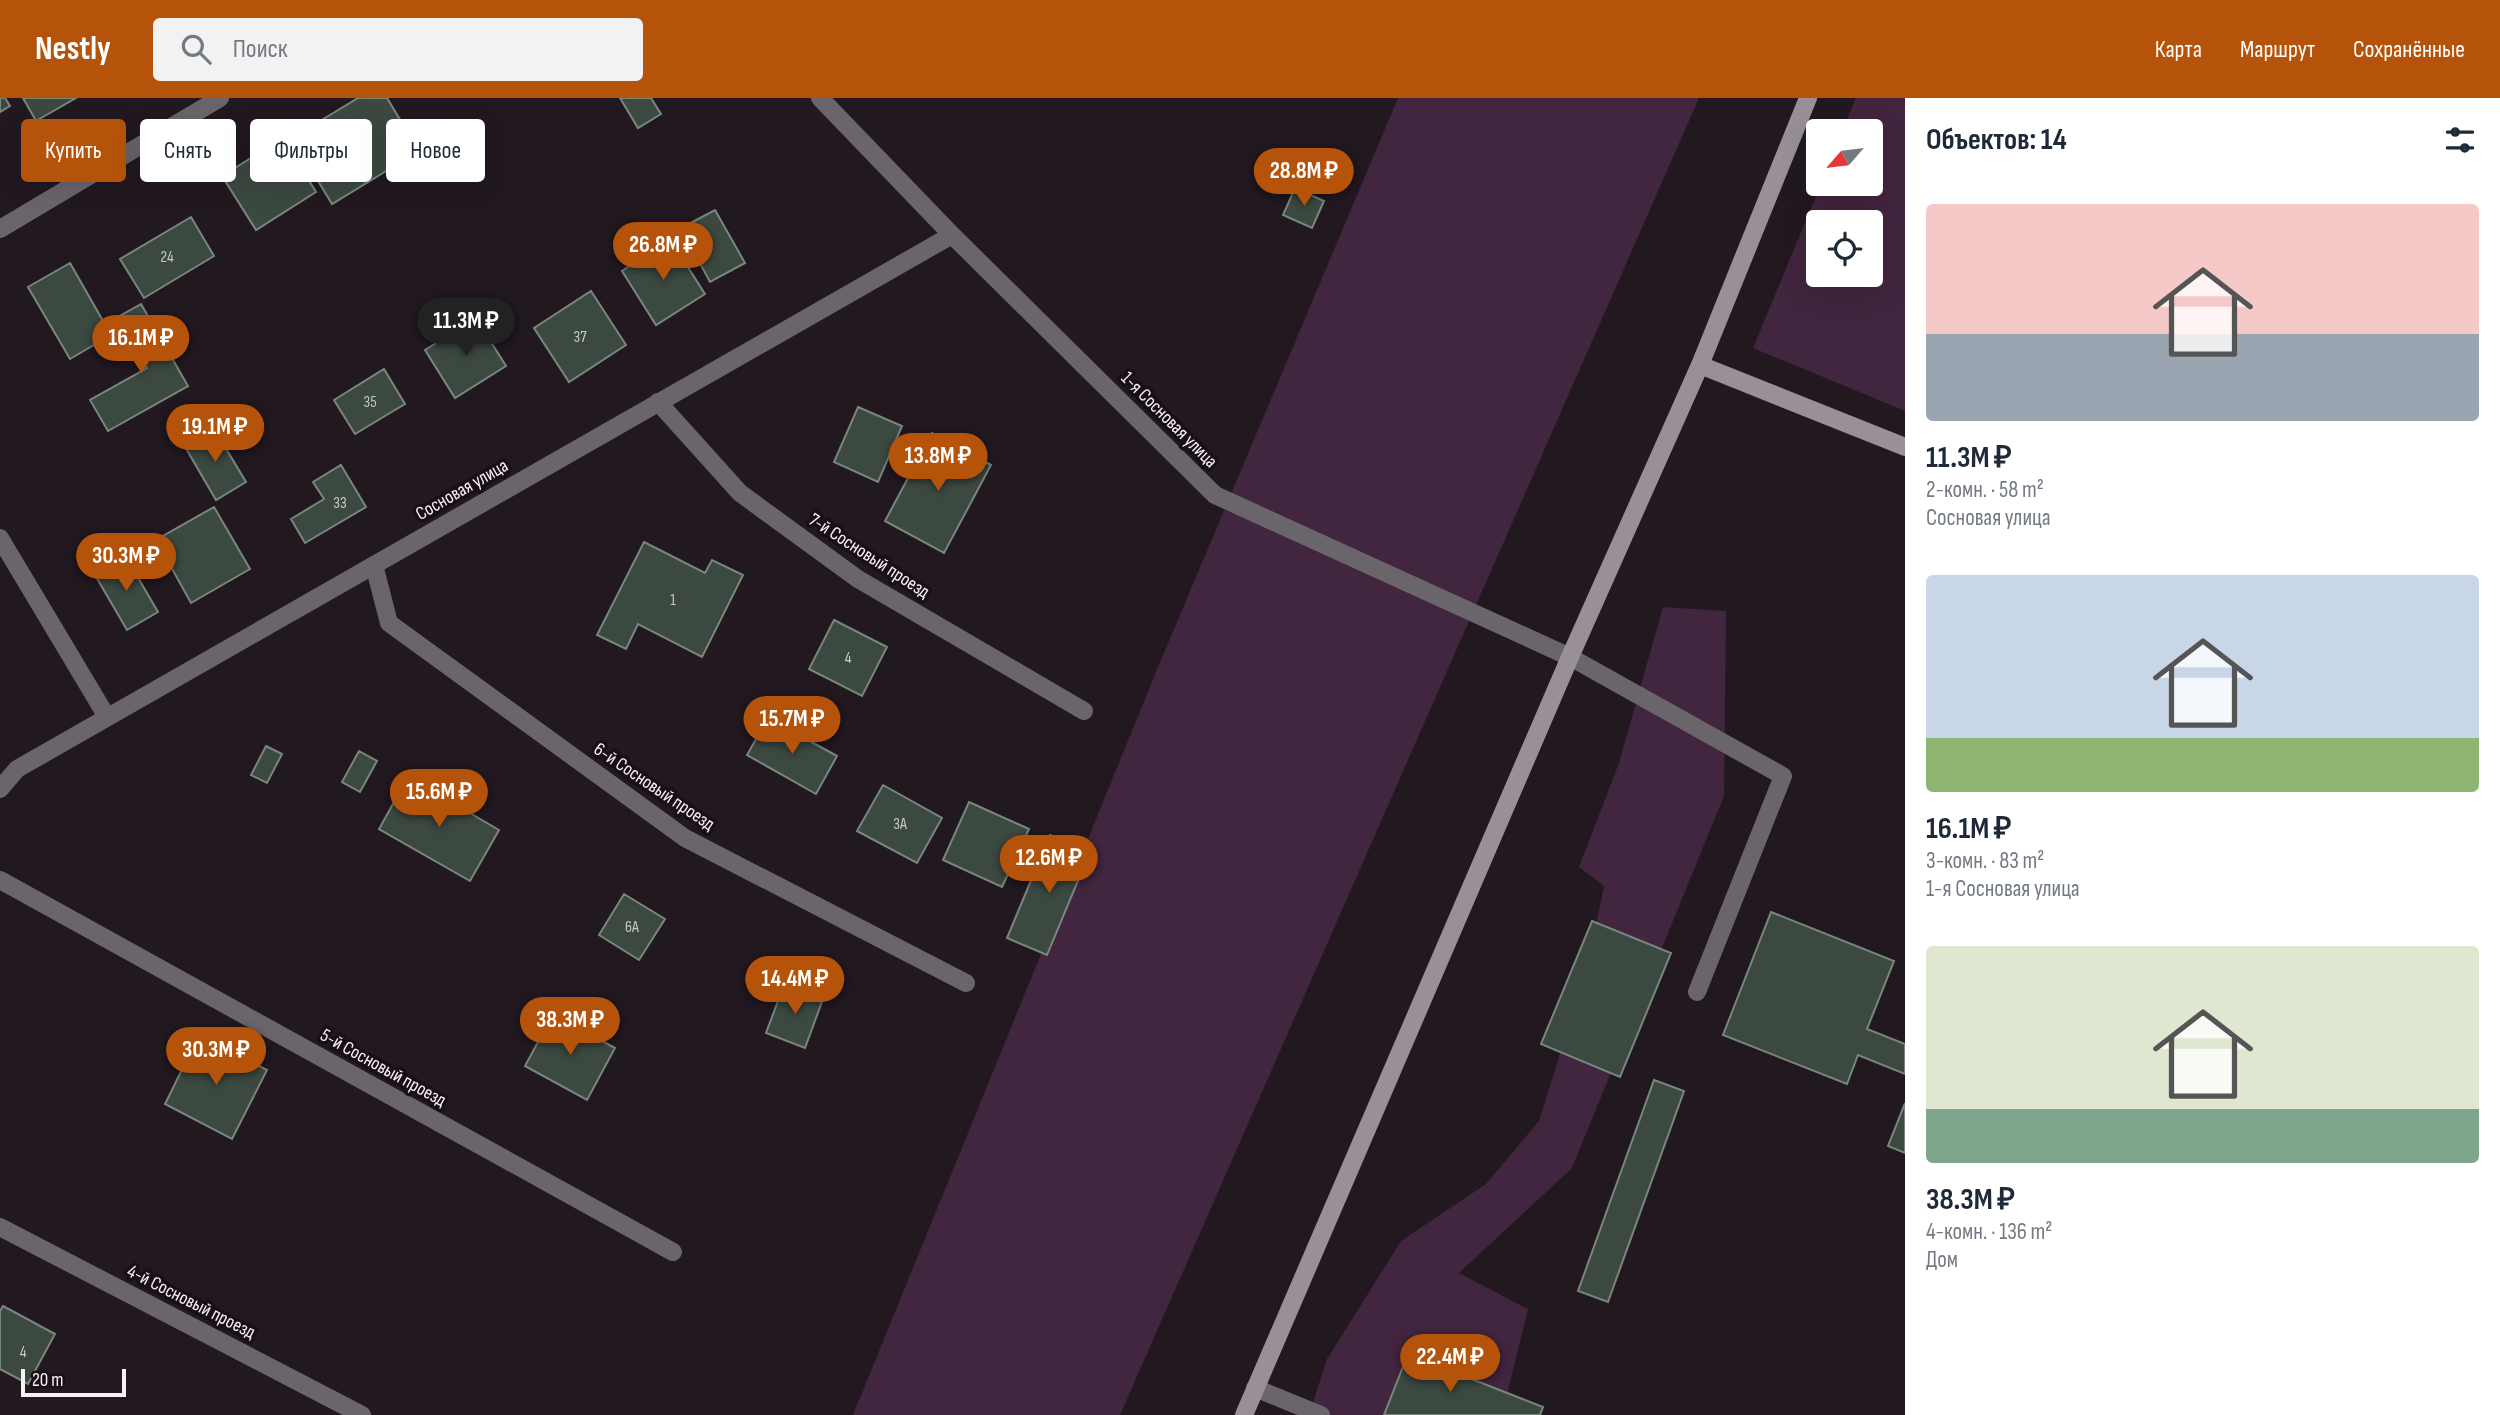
<!DOCTYPE html>
<html lang="ru">
<head>
<meta charset="utf-8">
<style>
  :root { --surface:#fff; --page:#f2f2f3; --text:#1f2937; --muted:#747a83; --accent:#b45309 }
  body { margin:0; font-family:"Sofia Sans Condensed",sans-serif; background:var(--page); color:var(--text); height:100vh; display:flex; flex-direction:column; font-size:26px; white-space:nowrap }
  * { box-sizing:border-box; margin:0 }
  p { font-size:23px; color:var(--muted) }
  .icon { flex:none; width:38px; height:38px; fill:none; stroke:currentColor; stroke-width:2; stroke-linecap:round; stroke-linejoin:round }
  .map { position:relative; flex:1; overflow:hidden }
  .sheet { display:flex; flex-direction:column; background:var(--surface); width:595px }
  .sheet>* { flex:none }
  .banner { position:absolute; left:21px; top:21px; width:665px; height:63px; display:flex; gap:14px }
  .needle { width:46px; rotate:242deg }
  .controls { position:absolute; left:1806px; top:21px; display:grid; gap:14px }
  .controls a { display:grid; place-items:center; width:77px; height:77px; border-radius:7px; background:var(--surface); box-shadow:0 7px 28px #0002; font-size:35px }
  .scale { position:absolute; left:21px; bottom:18px; width:105px; box-sizing:border-box; padding-left:7px; border:4px solid #f7f1f6; border-top:0; font-size:19px; line-height:24px; white-space:nowrap; color:#f7f1f6; -webkit-text-stroke:5px #180f17; paint-order:stroke }
  .price { position:absolute; translate:-50% -60px; padding:0 16px; border-radius:24px; background:var(--accent); color:#fff; font-size:23px; line-height:46px; filter:drop-shadow(0 2px 4px #0008) }
  .price::after { content:''; position:absolute; left:50%; top:42px; width:21px; height:16px; margin-left:-10px; background:inherit; clip-path:polygon(0 0,100% 0,50% 100%) }
  .price.current { background:#222; color:#fff }
  ul { padding:0; list-style:none }
  li { display:grid; align-content:center; gap:14px; height:371px; padding:0 21px }
  li span { display:grid; place-items:center; height:217px; border-radius:7px; color:#555 }
  li>.icon { margin-inline-start:auto }
  span .icon { width:126px; height:126px; fill:#fffc; stroke-width:1 }
  li b { font-size:30px }
  h2 { display:flex; justify-content:space-between; align-items:center; height:84px; padding:0 21px; font-size:30px }
  .tag { padding:0 24px; border-radius:7px; background:var(--surface); box-shadow:0 7px 28px #0002; font-size:24px; line-height:63px }
  .tag.current { background:var(--accent); color:#fff }
  header { display:flex; align-items:center; gap:42px; box-sizing:border-box; height:98px; padding:0 35px; background:var(--accent); color:#fff }
  header strong { font-size:33px }
  nav { display:flex; gap:38px; margin-inline-start:auto; font-size:24px }
  .search { width:490px; height:63px; background:var(--page); display:flex; align-items:center; gap:18px; box-sizing:border-box; padding:0 24px; border-radius:7px; color:var(--muted); font-size:26px }
  main { display:flex; flex:1; min-height:0 }
  .map>svg:first-child { display:block }
  .green { fill:#42253e; fill-rule:evenodd }
  .building { fill:#3c4941; stroke:#79867e; stroke-width:2 }
  .lines { fill:none; stroke-linecap:round; stroke-linejoin:round }
  .lane { stroke:#6a656a; stroke-width:18 }
  .street { stroke:#6a656a; stroke-width:18 }
  .secondary { stroke:#989096; stroke-width:18 }
  .labels { text-anchor:middle; dominant-baseline:central; stroke-width:7; stroke-linejoin:round; paint-order:stroke }
  .number-label { font-size:16px; fill:#c8c7c9 }
  .street-label { font-size:19px; fill:#f7f1f6; stroke:#180f17 }
</style>
</head>
<body>
<header>
<strong>Nestly</strong>
<div class="search"><svg class="icon" aria-label="search" viewBox="0 0 24 24"><circle cx="10" cy="10" r="6"/><path d="M15 15l6 6"/></svg>Поиск</div>
<nav><a>Карта</a><a>Маршрут</a><a>Сохранённые</a></nav>
</header>
<main>
<div class="map">
<svg width="1905" height="1317" viewBox="0 0 1905 1317">
  <rect width="100%" height="100%" fill="#211820"/>
  <!-- green -->
  <path class="green" d="M1398,0H1699L1120,1317H853L1158,569Z
    M1856,0H1905V313L1753,250L1821,86H1871V33H1842ZM1818,124H1871V177H1818Z
    M1663,509L1726,513L1724,698L1572,1070L1459,1175L1528,1211L1502,1317H1309L1327,1261L1401,1143L1486,1086L1539,1023L1588,866L1604,788L1579,769L1619,665Z"/>
  <!-- building -->
  <path class="building" d="M0,0H5L10,8L0,14Z
    M23,0H76L36,23Z
    M358,0H387L419,53L332,106L292,40Z
    M620,0H651L661,16L638,30Z
    M283,40L316,94L256,132L222,78Z
    M1295,90L1324,103L1312,130L1283,117Z
    M715,112L745,165L710,184L681,130Z
    M191,119L214,158L144,200L120,161Z
    M670,141L705,196L656,227L622,173Z
    M70,165L111,237L70,261L28,189Z
    M591,193L626,247L569,284L534,230Z
    M141,206L188,288L108,333L90,302L147,270L118,219Z
    M476,220L506,268L455,300L425,252Z
    M384,271L405,306L355,336L334,302Z
    M858,309L902,328L878,384L834,364Z
    M213,329L246,384L216,402L184,347Z
    M932,335L991,367L944,455L885,423Z
    M341,367L366,409L305,445L291,421L324,401L313,384Z
    M214,409L250,471L191,505L156,442Z
    M644,444L705,475L712,462L743,477L702,559L638,526L626,551L597,537Z
    M126,459L158,514L127,532L95,477Z
    M834,522L887,549L862,598L809,571Z
    M768,620L837,658L816,696L747,657Z
    M266,648L282,656L267,685L251,677Z
    M359,653L377,663L360,694L342,684Z
    M408,679L499,732L470,783L379,731Z
    M883,687L942,720L917,765L857,733Z
    M969,704L1029,731L1002,789L943,762Z
    M1050,737L1090,754L1047,857L1007,840Z
    M624,796L665,821L639,862L599,837Z
    M1771,814L1894,863L1867,931L1905,946V976L1858,957L1847,986L1723,937Z
    M1592,823L1671,855L1620,979L1541,946Z
    M784,887L823,901L805,950L766,935Z
    M553,916L615,950L587,1002L525,968Z
    M199,937L267,972L232,1041L165,1006Z
    M1654,982L1684,993L1608,1204L1578,1193Z
    M1905,1005V1055L1888,1048Z
    M3,1208L55,1236L28,1286L0,1271V1213Z
    M1408,1256L1543,1309L1540,1317H1384Z"/>
  <g class="lines">
    <!-- lane -->
    <path class="lane" d="M658,304L740,395L858,481L1084,613
      M374,467L389,525L685,740L966,885
      M0,782L673,1154
      M0,1129L362,1317"/>
    <!-- street -->
    <path class="street" d="M820,0L952,137L1215,397L1570,559L1783,678L1697,894
      M0,131L220,0
      M0,440L107,619
      M0,691L17,671L952,137
      M1255,1290L1321,1317"/>
    <!-- secondary -->
    <path class="secondary" d="M1700,267L1905,349
      M1244,1317L1570,559L1700,267L1808,0"/>
  </g>
  <g class="labels">
    <!-- number labels -->
    <g class="number-label">
      <text x="167" y="159">24</text>
      <text x="580" y="239">37</text>
      <text x="370" y="304">35</text>
      <text x="340" y="405">33</text>
      <text x="673" y="502">1</text>
      <text x="848" y="560">4</text>
      <text x="900" y="726">3А</text>
      <text x="632" y="829">6А</text>
      <text x="23" y="1254">4</text>
    </g>
    <!-- street labels -->
    <g class="street-label">
      <text transform="translate(1169 322) rotate(45)">1-я Сосновая улица</text>
      <text transform="translate(462 392) rotate(-30)">Сосновая улица</text>
      <text transform="translate(869 458) rotate(33)">7-й Сосновый проезд</text>
      <text transform="translate(654 689) rotate(34)">6-й Сосновый проезд</text>
      <text transform="translate(383 970) rotate(29)">5-й Сосновый проезд</text>
      <text transform="translate(191 1204) rotate(27)">4-й Сосновый проезд</text>
    </g>
  </g>
</svg>
<div class="controls">
<a><svg class="needle" viewBox="-14 -14 28 28"><path d="M0-13l5 13h-10z" fill="#e53935"/><path d="M0 13l5-13h-10z" fill="#747a83"/></svg></a>
<a><svg class="icon" aria-label="locate" viewBox="0 0 24 24"><circle cx="12" cy="12" r="6"/><path d="M12 2v4M12 18v4M2 12h4M18 12h4"/></svg></a>
</div>
<div class="scale">20 m</div>
<b class="price" style="left:1304px;top:110px">28.8M ₽</b>
<b class="price" style="left:663px;top:184px">26.8M ₽</b>
<b class="price current" style="left:466px;top:260px">11.3M ₽</b>
<b class="price" style="left:141px;top:277px">16.1M ₽</b>
<b class="price" style="left:215px;top:366px">19.1M ₽</b>
<b class="price" style="left:938px;top:395px">13.8M ₽</b>
<b class="price" style="left:126px;top:495px">30.3M ₽</b>
<b class="price" style="left:792px;top:658px">15.7M ₽</b>
<b class="price" style="left:439px;top:731px">15.6M ₽</b>
<b class="price" style="left:1049px;top:797px">12.6M ₽</b>
<b class="price" style="left:795px;top:918px">14.4M ₽</b>
<b class="price" style="left:570px;top:959px">38.3M ₽</b>
<b class="price" style="left:216px;top:989px">30.3M ₽</b>
<b class="price" style="left:1450px;top:1296px">22.4M ₽</b>
<div class="banner">
<a class="tag current">Купить</a>
<a class="tag">Снять</a>
<a class="tag">Фильтры</a>
<a class="tag">Новое</a>
</div>
</div>
<section class="sheet">
<h2>Объектов: 14<svg class="icon" aria-label="filters" viewBox="0 0 24 24"><path d="M4 7h16M4 17h16"/><circle cx="9" cy="7" r="2"/><circle cx="15" cy="17" r="2"/></svg></h2>
<ul>
<li><span style="background:linear-gradient(#f6c9c9 60%,#9aa5b1 0)"><svg class="icon" aria-label="home" viewBox="0 0 24 24"><path d="M3 11l9-7 9 7M6 9v11h12V9"/></svg></span><div><b>11.3M ₽</b><p>2-комн. · 58 m²</p><p>Сосновая улица</p></div></li>
<li><span style="background:linear-gradient(#c9d6e8 75%,#8fb573 0)"><svg class="icon" aria-label="home" viewBox="0 0 24 24"><path d="M3 11l9-7 9 7M6 9v11h12V9"/></svg></span><div><b>16.1M ₽</b><p>3-комн. · 83 m²</p><p>1-я Сосновая улица</p></div></li>
<li><span style="background:linear-gradient(#dfe7d0 75%,#7fa58c 0)"><svg class="icon" aria-label="home" viewBox="0 0 24 24"><path d="M3 11l9-7 9 7M6 9v11h12V9"/></svg></span><div><b>38.3M ₽</b><p>4-комн. · 136 m²</p><p>Дом</p></div></li>
</ul>
</section>
</main>
</body>
</html>
